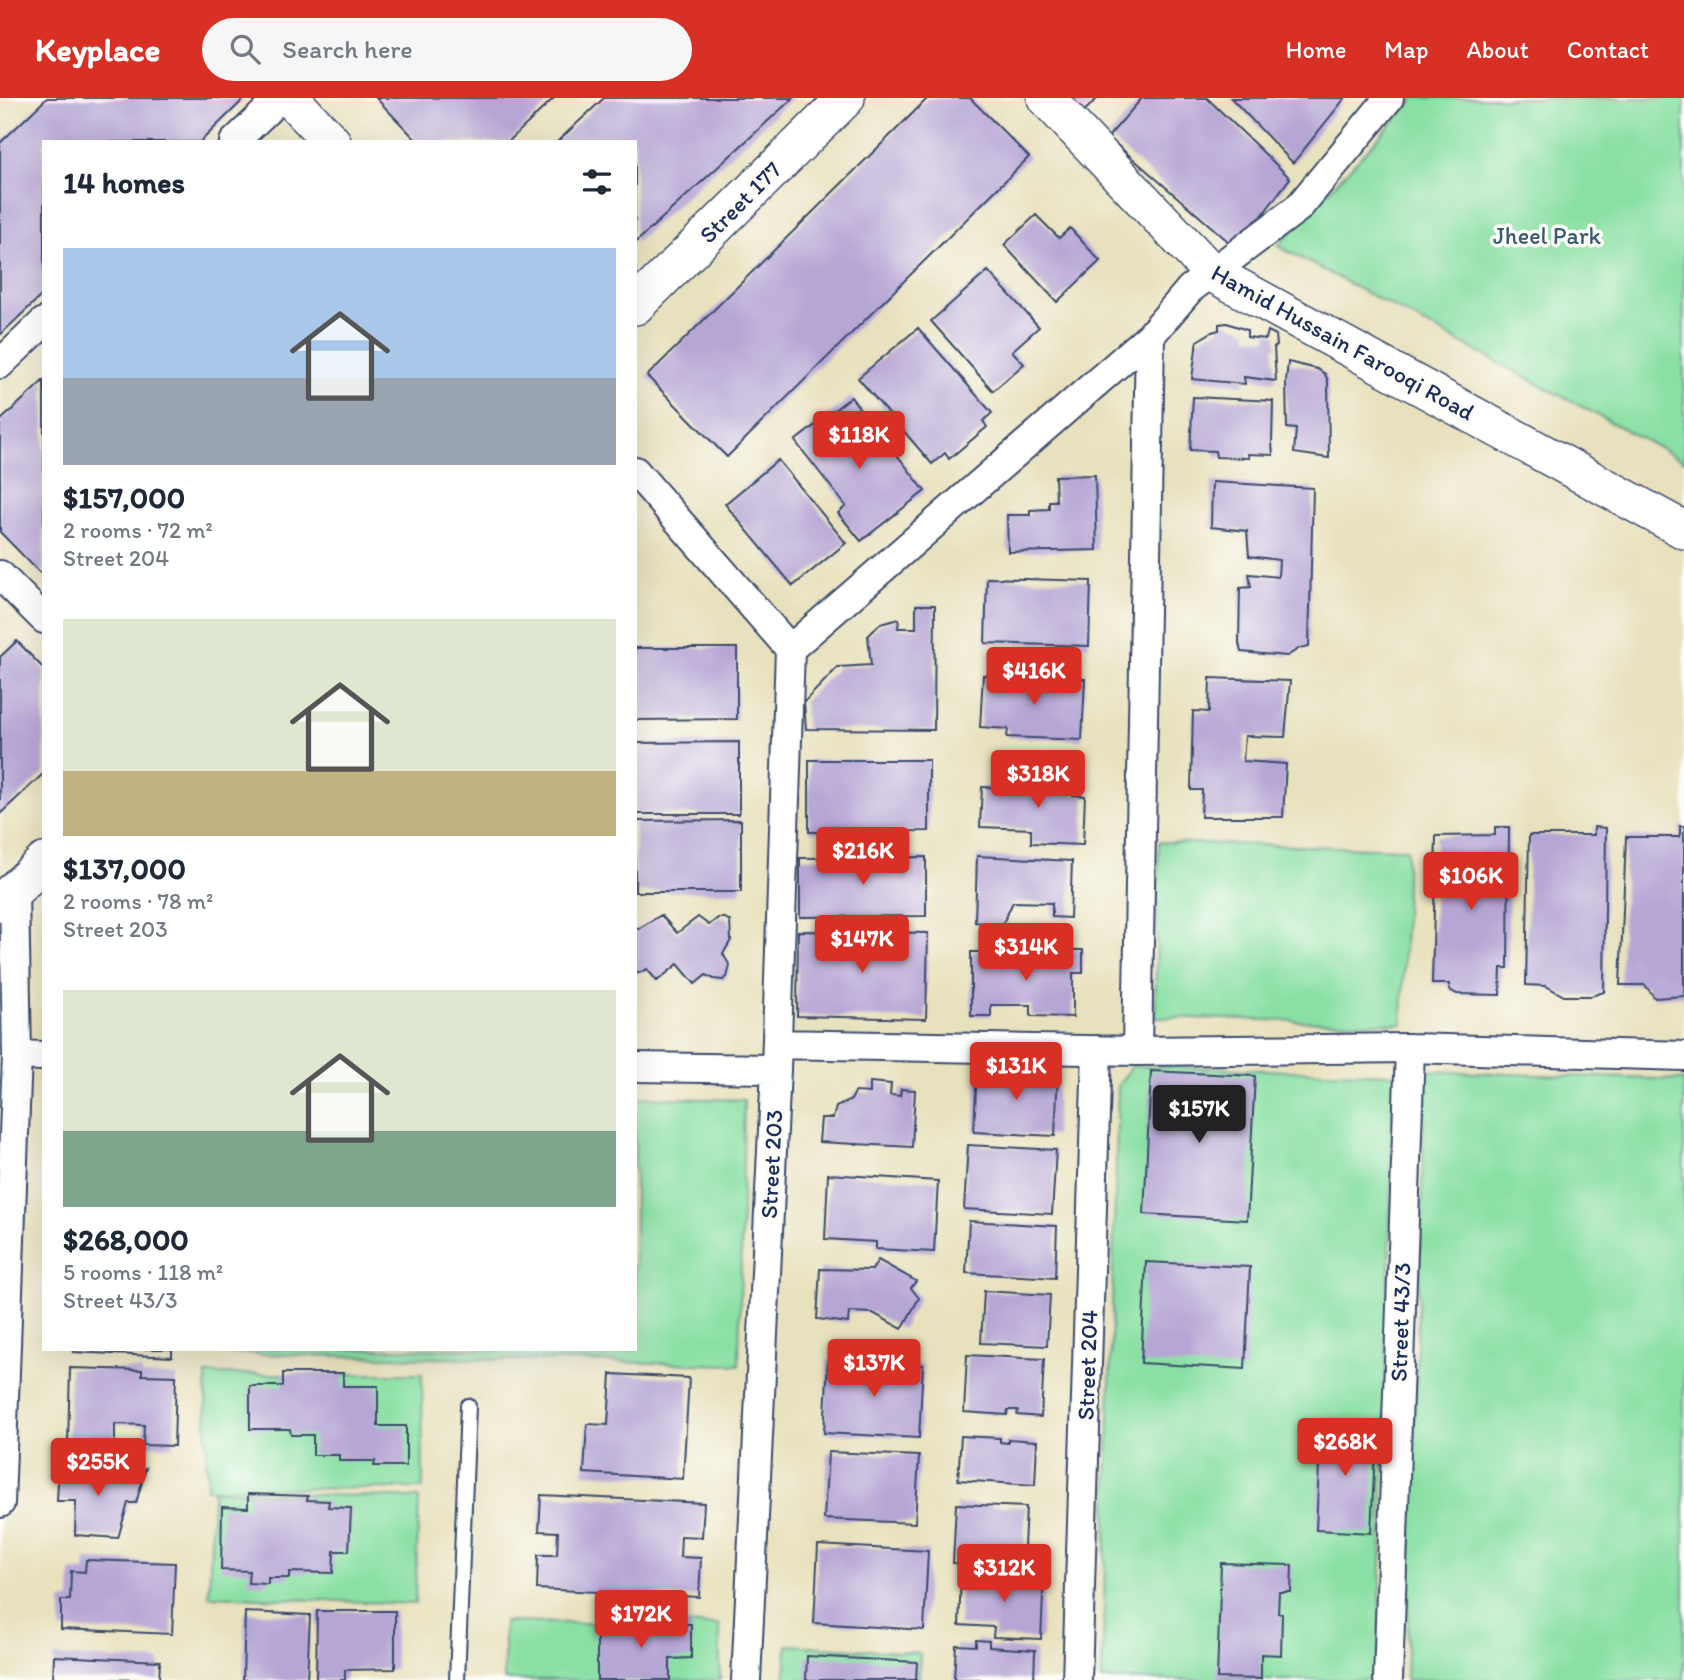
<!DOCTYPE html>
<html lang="en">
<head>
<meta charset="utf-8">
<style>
  :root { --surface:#fff; --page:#f6f6f7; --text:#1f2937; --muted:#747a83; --accent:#d93025 }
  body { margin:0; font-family:Itim,sans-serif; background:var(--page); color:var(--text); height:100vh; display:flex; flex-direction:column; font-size:26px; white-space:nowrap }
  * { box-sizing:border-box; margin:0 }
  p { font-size:23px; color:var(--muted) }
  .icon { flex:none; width:38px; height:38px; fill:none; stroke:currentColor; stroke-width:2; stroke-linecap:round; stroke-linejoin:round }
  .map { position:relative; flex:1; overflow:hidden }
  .panel { position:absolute; left:42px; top:42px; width:595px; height:1211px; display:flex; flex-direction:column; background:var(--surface); border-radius:0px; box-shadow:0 7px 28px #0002 }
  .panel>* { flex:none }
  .price { position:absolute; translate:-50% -60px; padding:0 16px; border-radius:7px; background:var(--accent); color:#fff; font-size:23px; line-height:46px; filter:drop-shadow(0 2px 4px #0008) }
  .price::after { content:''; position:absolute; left:50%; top:42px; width:21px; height:16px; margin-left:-10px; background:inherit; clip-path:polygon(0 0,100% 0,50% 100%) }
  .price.active { background:#222; color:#fff }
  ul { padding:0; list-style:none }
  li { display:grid; align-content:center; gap:14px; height:371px; padding:0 21px }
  li span { display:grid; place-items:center; height:217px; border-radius:0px; color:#555 }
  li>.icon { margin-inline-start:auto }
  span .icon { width:126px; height:126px; fill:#fffc; stroke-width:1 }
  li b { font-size:30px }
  h2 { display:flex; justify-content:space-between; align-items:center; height:84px; padding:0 21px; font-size:30px }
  header { display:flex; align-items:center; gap:42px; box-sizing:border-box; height:98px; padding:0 35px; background:var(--accent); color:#fff }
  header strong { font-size:33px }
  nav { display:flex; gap:38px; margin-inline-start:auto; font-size:24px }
  .search { width:490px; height:63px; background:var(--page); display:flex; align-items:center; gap:18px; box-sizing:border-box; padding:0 24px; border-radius:38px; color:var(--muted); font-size:26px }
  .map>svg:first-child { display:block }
  .green { fill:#8ae0a4; stroke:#528881; stroke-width:2 }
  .building { fill:#b6a6d5 }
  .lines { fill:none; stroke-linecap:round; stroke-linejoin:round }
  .service-casing { stroke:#3a4a6c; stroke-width:18 }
  .minor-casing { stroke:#3a4a6c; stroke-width:32 }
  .tertiary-casing { stroke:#3a4a6c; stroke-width:40 }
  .service { stroke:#fff; stroke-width:14 }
  .minor { stroke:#fff; stroke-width:28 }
  .tertiary { stroke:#fff; stroke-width:37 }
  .labels { text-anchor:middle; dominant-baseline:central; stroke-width:7; stroke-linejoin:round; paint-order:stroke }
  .street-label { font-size:24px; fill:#1b2f5e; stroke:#fdfcf7 }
  .park-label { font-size:24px; fill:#375b70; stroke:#fdfcf7 }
</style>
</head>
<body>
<header>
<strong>Keyplace</strong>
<div class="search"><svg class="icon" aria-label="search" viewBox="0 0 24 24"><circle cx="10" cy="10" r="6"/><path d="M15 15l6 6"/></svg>Search here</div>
<nav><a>Home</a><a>Map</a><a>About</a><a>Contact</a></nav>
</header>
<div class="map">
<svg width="1684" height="1582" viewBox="0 0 1684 1582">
  <rect width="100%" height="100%" fill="#fdfcf7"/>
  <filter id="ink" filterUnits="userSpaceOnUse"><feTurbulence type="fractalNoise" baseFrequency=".0143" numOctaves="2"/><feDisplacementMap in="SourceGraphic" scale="14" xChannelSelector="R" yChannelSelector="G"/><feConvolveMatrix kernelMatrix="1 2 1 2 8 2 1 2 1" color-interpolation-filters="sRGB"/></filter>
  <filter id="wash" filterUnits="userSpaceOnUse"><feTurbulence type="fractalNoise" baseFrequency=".00686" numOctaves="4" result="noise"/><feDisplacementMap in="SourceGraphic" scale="28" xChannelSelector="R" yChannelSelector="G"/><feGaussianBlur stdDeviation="1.57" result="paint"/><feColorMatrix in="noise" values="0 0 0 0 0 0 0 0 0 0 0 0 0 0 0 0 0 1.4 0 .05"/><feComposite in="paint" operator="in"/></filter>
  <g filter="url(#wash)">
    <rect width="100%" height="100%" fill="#e8e1bd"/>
    <!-- green -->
    <path class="green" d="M1415,0H1684V363L1278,148Z
      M1159,744L1407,751L1402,926L1155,919Z
      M1132,968L1394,976L1378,1582H1102L1118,987Z
      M1426,973L1684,982V1582H1406Z
      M635,999L744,1002L739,1267L218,1255V1251H635Z
      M206,1276H422L423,1390L207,1391Z
      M213,1393L419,1400L415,1506L209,1498Z
      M504,1524L720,1527V1582H504Z
      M787,1547L920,1555L919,1582H785Z"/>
    <g id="blocks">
      <!-- building -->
      <path class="building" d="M47,0H241L243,2L200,44H44V195L0,237V45Z
        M376,0H554L508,44H418Z
        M604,0H793L635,145V44H557Z
        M928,0H970L1029,59L727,359L647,278Z
        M1063,0H1098L1079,18Z
        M1142,0H1207L1290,80L1237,151L1108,39Z
        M1231,0H1345L1293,65Z
        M1036,117L1059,140L1070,130L1100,163L1057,204L1004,147Z
        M988,173L1039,229L1012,253L1024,266L993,293L931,223Z
        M1227,225L1247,232V239L1266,241L1268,233L1276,237L1277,248L1274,249L1276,283L1244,279L1245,286L1192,281L1197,243L1212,234L1219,232V226Z
        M918,230L992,315L983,323L987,329L949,361L945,355L932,366L858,280Z
        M1288,264L1317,271L1325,276L1328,283L1329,360L1294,355L1296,331L1287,330L1286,284Z
        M44,282V472L40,475L0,434V323Z
        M851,299L866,319L853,329L873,355L887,344L925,393L861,443L838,415L846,408L795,343Z
        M1193,299L1273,303L1272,345L1273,357L1248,356L1249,360L1216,359L1215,353L1190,352Z
        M778,362L846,445L793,488L725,406Z
        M1095,377L1097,452L1008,454L1007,417H1030V412L1049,411V403H1056L1055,378Z
        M1212,384L1313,390L1309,548L1300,550L1287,558L1241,554L1239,545L1240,490L1251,489L1249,476L1278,479L1279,462L1249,458L1247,433L1211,429Z
        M987,480L1091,483L1089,548L985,545Z
        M916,507H935L934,632L806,631L804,604L838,569L871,567L868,538L880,526L899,521L898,530H916Z
        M17,543L44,571V675L0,716V559Z
        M635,550H737V621L635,622Z
        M983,577L1085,581L1082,642L1007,639L1008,631L980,629Z
        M1210,580L1290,583L1285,639L1245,638L1243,663L1286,666L1283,719H1201L1202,692H1191L1193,613L1209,614Z
        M739,644V716H635V645Z
        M809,662H929V733L809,734Z
        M1040,675L1073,676V697L1085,698L1083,747L1031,745V731L980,729L982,689L1039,691Z
        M741,722V794H635V723Z
        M1680,728H1684V898L1655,900L1645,887H1620L1626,739H1680Z
        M1495,729H1509L1508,870H1501L1500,897L1457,896L1450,892L1449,886H1432L1436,738L1495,737Z
        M1594,729L1606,730L1604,894L1591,898H1564L1546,888L1526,887L1529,737H1594Z
        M977,758L1072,763L1070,820L1052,819V805L1013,804L1002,827L975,824Z
        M926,759V818L800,819V760Z
        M661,817L677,835L698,819L709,827L718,820H725L730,823L731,842L723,856L730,868L727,879L723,882L714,881L706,877L695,886L678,866L657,883L647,871L639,875L635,874V829L638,831Z
        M798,833L928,835L926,921L797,918Z
        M1048,852H1083V875H1073V919L1031,918V907H991V918H971V854H991V860H1048Z
        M977,969L1058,974L1055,1038L974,1034Z
        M1151,973L1255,978L1247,1122L1144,1116Z
        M870,984L891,986L890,997L900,998L901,991L915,992L912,1049L819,1044L821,1020H833L836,1009L851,1002L855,994L870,995Z
        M968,1047L1056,1052L1052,1116L964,1111Z
        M828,1076L938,1083L934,1154L876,1151V1144L825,1141Z
        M969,1123L1057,1128L1055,1180L966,1175Z
        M878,1162L916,1183L911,1190L919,1200L902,1231L873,1215L849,1214L848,1225L817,1221L820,1171L872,1172Z
        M1146,1164L1250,1169L1245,1271L1141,1265Z
        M984,1193L1050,1197L1047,1248L981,1245Z
        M74,1251H172V1259L73,1254Z
        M967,1257L1044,1261L1041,1319L1017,1317L1018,1312H1008L1007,1317L964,1314Z
        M828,1262L923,1267L919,1340L824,1335Z
        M70,1270L142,1272V1277L176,1278L174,1348L143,1347L144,1327L115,1326V1347L68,1345Z
        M283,1275H343V1288H378V1328H406V1368H374L375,1363H339V1357H313V1337H291L290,1331H250V1288H283Z
        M611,1276L689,1280L683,1381L584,1375L587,1326L608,1327Z
        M1309,1327L1376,1331L1371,1435L1316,1432L1320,1345H1308Z
        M961,1338L1000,1340V1344L1008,1345V1341L1037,1343L1035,1387L958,1382Z
        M828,1354L919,1358L915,1425L824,1421Z
        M59,1366L95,1369L94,1376H131L146,1370L136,1405H128L118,1440L75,1437L76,1403H57Z
        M248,1396L308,1398L307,1402L329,1403L328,1409L351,1410L349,1453H334L333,1475L289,1474V1480H268V1486L248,1485L249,1473L221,1472L222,1409L248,1410Z
        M541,1397L704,1405L702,1439L681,1438L680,1459L701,1460L699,1499L537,1491L538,1457H557L558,1434L539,1433Z
        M956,1406L1026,1409L1023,1468L953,1465Z
        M818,1447L928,1453L924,1532L814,1525Z
        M86,1462L175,1465L172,1536L61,1531V1502H70L71,1473L85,1474Z
        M1221,1465L1292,1467L1291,1494H1279L1278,1515H1282L1281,1557L1261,1556V1581L1217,1580Z
        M993,1473L1044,1476L1041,1541L993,1539L994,1529L959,1527L961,1478L993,1480Z
        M317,1513H395V1571L345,1572V1582H316Z
        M245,1514L310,1517L307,1582H243Z
        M597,1526H691V1560L670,1561V1582H597Z
        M976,1542L989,1543V1549L1035,1552L1034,1582H954L956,1547L976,1548Z
        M54,1558L160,1563L159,1582L53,1581Z
        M807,1558L917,1564L916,1582H806Z"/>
    </g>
  </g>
  <g filter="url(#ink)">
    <use href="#blocks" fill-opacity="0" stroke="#3a4a6c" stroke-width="2"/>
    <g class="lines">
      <defs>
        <path id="service" d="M457,1582L468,1308"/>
        <path id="minor" d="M234,44L280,0
          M0,266L44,224
          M635,373L790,551
          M0,477L44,521
          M790,551L1150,238L1190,191L1298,110L1389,0
          M777,946L1137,953L1410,950L1684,958
          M1137,953L1150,238
          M17,957L44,958
          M635,969L776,971
          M0,1405L17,957L14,792
          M746,1582L776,971L790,551
          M1077,1582L1097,952
          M1388,1582L1410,950"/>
        <path id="tertiary" d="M290,0L332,44
          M1046,0L1212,175L1684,432
          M635,208L846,0
          M0,805L44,764"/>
      </defs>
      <!-- service casing -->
      <use href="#service" class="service-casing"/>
      <!-- minor casing -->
      <use href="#minor" class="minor-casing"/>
      <!-- tertiary casing -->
      <use href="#tertiary" class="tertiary-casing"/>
      <!-- service -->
      <use href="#service" class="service"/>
      <!-- minor -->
      <use href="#minor" class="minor"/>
      <!-- tertiary -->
      <use href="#tertiary" class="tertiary"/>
    </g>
  </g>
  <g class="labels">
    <!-- street labels -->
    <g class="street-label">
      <text transform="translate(740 104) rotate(-45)">Street 177</text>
      <text transform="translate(1343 244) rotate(29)">Hamid Hussain Farooqi Road</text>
      <text transform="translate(771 1066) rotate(-87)">Street 203</text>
      <text transform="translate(1400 1224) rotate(-88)">Street 43/3</text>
      <text transform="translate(1087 1267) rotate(-88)">Street 204</text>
    </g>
    <!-- park labels -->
    <g class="park-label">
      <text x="1547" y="137">Jheel Park</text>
    </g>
  </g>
</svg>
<b class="price" style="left:859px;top:373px">$118K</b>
<b class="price" style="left:1034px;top:609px">$416K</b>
<b class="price" style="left:1038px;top:712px">$318K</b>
<b class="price" style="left:863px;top:789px">$216K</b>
<b class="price" style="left:1471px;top:814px">$106K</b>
<b class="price" style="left:862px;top:877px">$147K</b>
<b class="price" style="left:1026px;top:885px">$314K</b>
<b class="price" style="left:1016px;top:1004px">$131K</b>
<b class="price active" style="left:1199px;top:1047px">$157K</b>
<b class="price" style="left:874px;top:1301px">$137K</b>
<b class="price" style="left:1345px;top:1380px">$268K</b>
<b class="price" style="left:98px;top:1400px">$255K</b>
<b class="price" style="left:1004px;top:1506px">$312K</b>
<b class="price" style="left:641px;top:1552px">$172K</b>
<section class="panel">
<h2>14 homes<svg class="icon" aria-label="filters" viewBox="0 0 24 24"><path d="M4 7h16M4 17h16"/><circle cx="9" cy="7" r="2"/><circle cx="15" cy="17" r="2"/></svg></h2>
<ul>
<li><span style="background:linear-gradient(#a9c7e8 60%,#9aa5b1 0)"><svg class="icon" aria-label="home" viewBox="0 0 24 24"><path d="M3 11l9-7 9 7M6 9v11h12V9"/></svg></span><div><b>$157,000</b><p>2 rooms · 72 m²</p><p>Street 204</p></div></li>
<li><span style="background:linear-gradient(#dfe7d0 70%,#c2b280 0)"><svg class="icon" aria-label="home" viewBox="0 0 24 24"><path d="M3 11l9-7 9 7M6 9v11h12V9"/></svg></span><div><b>$137,000</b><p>2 rooms · 78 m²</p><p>Street 203</p></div></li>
<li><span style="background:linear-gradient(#dfe7d0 65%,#7fa58c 0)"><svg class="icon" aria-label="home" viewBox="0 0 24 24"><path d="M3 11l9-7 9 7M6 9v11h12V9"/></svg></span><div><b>$268,000</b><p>5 rooms · 118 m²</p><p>Street 43/3</p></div></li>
</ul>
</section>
</div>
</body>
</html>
